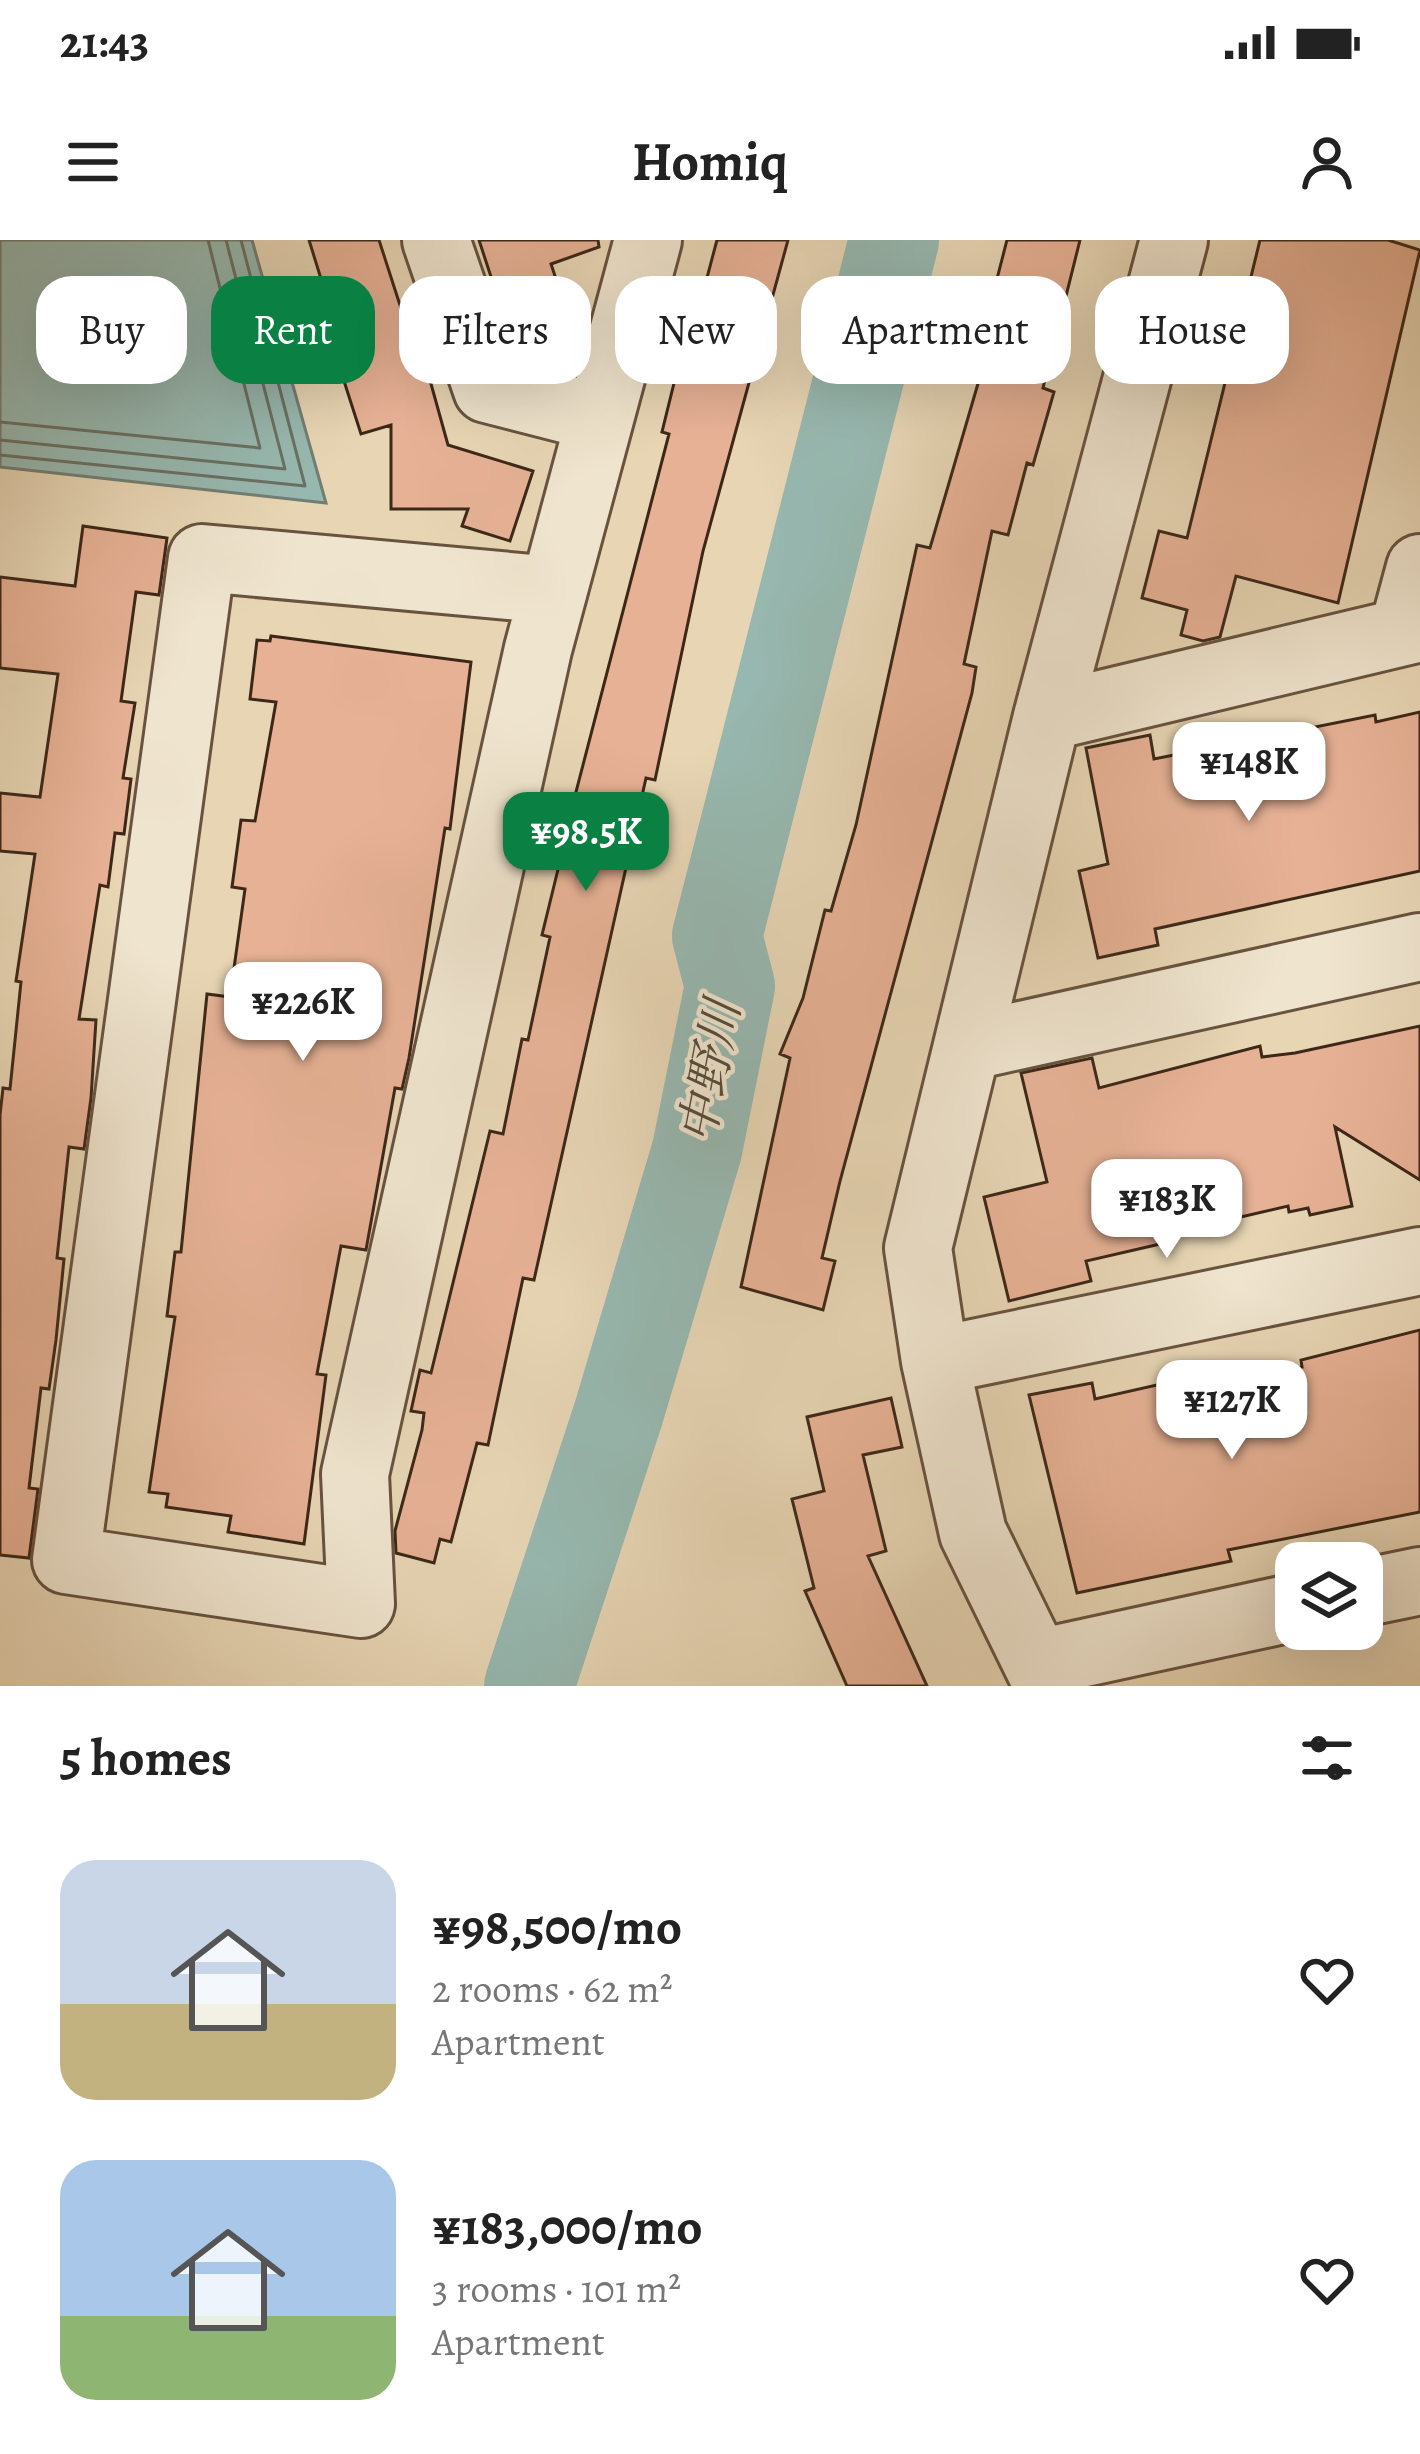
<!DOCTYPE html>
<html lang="en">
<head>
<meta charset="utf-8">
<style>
  :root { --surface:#fff; --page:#f6f6f6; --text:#222; --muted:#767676; --accent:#0b8043 }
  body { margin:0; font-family:Alegreya,"Noto Serif JP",serif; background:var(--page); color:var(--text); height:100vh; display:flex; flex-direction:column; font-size:45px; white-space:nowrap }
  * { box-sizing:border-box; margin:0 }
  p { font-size:39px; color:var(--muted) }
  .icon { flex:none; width:66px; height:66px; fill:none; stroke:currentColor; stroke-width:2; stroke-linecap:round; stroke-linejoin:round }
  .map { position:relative; height:1446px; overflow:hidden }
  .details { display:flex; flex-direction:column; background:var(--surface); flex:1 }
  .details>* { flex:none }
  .guide { position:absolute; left:36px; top:36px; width:1350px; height:108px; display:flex; gap:24px }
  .buttons { position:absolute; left:1275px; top:1302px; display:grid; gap:24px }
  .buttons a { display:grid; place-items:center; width:108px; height:108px; border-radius:24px; background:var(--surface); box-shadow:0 12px 48px #0002; font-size:60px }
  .price { position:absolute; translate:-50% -102px; padding:0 27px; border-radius:24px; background:#fff; color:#222; font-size:39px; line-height:78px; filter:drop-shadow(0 3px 6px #0008) }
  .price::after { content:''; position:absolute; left:50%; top:72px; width:36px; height:27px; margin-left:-18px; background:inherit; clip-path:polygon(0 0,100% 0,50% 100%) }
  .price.active { background:var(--accent); color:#fff }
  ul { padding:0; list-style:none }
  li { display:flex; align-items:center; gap:36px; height:300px; padding:0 60px }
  li span { display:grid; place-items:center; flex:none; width:336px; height:240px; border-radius:36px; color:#555 }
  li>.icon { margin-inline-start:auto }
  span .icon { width:144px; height:144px; fill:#fffc; stroke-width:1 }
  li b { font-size:51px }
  h2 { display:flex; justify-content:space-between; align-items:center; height:144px; padding:0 60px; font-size:51px }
  .chip { padding:0 42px; border-radius:36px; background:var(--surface); box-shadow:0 12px 48px #0002; font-size:42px; line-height:108px }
  .chip.active { background:var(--accent); color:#fff }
  .status { display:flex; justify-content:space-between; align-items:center; height:84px; padding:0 60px; background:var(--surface); direction:ltr }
  .status svg { height:33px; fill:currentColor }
  header { display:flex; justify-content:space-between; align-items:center; height:156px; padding:0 60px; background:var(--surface); font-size:54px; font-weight:700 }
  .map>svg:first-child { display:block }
  .water { fill:#97b8b0; stroke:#737e73; stroke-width:3 }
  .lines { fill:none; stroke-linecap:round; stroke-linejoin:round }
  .shore { stroke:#6a7064; stroke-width:3 }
  .river { stroke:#97b8b0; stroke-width:90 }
  .building { fill:#e6b195; stroke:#3d2818; stroke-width:3 }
  .minor-casing { stroke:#68533f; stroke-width:72 }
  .minor { stroke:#efe4ce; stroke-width:66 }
  .labels { text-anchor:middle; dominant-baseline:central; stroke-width:9; stroke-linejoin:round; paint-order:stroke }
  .water-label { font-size:48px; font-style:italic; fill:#544c3e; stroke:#efe4ce }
</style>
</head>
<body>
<div class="status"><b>21:43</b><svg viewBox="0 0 49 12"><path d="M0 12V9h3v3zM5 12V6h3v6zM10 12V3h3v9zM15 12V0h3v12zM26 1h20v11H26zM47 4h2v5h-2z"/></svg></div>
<header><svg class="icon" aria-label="menu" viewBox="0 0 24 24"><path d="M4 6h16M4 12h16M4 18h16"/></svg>Homiq<svg class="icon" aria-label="person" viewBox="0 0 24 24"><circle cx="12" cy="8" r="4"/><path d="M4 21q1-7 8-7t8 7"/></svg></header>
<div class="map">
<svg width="1420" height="1446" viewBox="0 0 1420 1446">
  <rect width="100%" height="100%" fill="#e7d5b4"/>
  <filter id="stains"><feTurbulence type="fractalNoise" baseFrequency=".00167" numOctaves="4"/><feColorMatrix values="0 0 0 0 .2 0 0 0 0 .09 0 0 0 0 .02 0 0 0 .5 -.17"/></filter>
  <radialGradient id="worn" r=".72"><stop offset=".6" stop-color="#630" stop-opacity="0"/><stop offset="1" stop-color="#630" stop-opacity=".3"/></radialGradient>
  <!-- water -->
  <path class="water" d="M0,0H252L326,263L0,227Z"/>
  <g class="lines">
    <!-- shore -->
    <path class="shore" d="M0,182L260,208L208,0
      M0,200L285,229L226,0
      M0,215L305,246L241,0"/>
    <!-- river -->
    <path class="river" d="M529,1446L618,1175L697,910L730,746L717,696L894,0"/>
  </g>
  <!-- building -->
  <path class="building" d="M309,0H379L417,118L423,115L448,205L533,231L510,301L462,286L468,269H391V185L361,194L344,141L352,139Z
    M479,0H598L599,7L551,24L573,90L524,106L501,40L493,43Z
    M717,0H788L703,311L655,540L646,538L534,1040L523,1038L488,1205L477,1203L451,1302L440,1299L434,1323L396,1313L395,1291L422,1190L424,1173L411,1171L420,1130L431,1133L490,891L503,894L522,799L528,800L550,697L542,695L562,613L533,607L541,568L570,575L669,194L662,192L677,131L682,132Z
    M1007,0H1080L1043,148L1054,152L1033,225L1027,223L1008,295L992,291L964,424L976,427L972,453L840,941L822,1018L835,1021L823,1070L741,1047L790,818L780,814L803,758L825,670L831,671L856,585L917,305L930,308L991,99L982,97Z
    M1260,0H1388L1420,10L1338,363L1236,336L1220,397L1203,401L1181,395L1187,370L1142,358L1159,291L1187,298Z
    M83,286L167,298L159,355L136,352L121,461L135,463L123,538L131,539L124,594L115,593L108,647L100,645L79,779L96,780L91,858L84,909L69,907L57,1018L64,1019L56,1100L49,1149L41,1148L29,1248L38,1249L29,1318L0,1315V875L3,848L10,849L21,742L16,741L35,614L0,611V553L40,557L58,434L0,428V337L75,346Z
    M271,396L471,422L450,589L445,588L409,818L402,849L395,848L366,1010L341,1006L317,1134L326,1135L304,1304L228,1292L231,1276L166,1267L168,1254L149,1252L175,1077L167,1076L175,1012H181L207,754L230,757L245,649L232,647L241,580L255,581L276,462L250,459L257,400L270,401Z
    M1420,472V631L1155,689L1158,705L1098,718L1079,631L1108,624L1086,508L1150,495L1154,519L1375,475L1376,482Z
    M1420,786V940L1335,887L1352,966L1310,975L1308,968L1289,972L1288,966L1172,993L1173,1001L1086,1021L1091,1041L1009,1061L984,957L1047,942L1021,833L1092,818L1099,848L1260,806L1262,817L1295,813Z
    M1420,1090V1272L1228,1310L1231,1321L1077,1353L1029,1155L1092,1143L1095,1159L1170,1142L1173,1157L1302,1127L1301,1120Z
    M891,1158L902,1207L863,1215L886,1311L868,1316L927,1446H847L805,1351L814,1348L792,1259L824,1251L807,1177Z"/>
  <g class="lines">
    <defs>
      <path id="minor" d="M436,0L487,149L600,178
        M554,350L202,318L66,1320L361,1364L355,1234L538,409L648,0
        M1403,391L1420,328
        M1047,477L1420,388
        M967,807L1420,707
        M935,1121L1420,1021
        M1362,1353L1420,1341
        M1038,1423L1296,1367
        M1048,1446L973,1293L935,1121L918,1008L1047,477L1174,0"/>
    </defs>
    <!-- minor casing -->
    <use href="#minor" class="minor-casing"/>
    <!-- minor -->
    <use href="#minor" class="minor"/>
  </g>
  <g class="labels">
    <!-- water labels -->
    <g class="water-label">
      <text transform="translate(710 832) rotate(-79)">中野川</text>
    </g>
  </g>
  <rect width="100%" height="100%" filter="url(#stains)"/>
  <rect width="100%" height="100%" fill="url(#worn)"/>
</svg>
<div class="buttons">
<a><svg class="icon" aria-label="layers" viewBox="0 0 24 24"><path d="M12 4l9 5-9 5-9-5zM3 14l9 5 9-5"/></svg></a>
</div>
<b class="price" style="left:1249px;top:584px">¥148K</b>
<b class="price active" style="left:586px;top:654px">¥98.5K</b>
<b class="price" style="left:303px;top:824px">¥226K</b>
<b class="price" style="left:1167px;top:1021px">¥183K</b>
<b class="price" style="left:1232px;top:1222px">¥127K</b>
<div class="guide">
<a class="chip">Buy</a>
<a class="chip active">Rent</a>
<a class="chip">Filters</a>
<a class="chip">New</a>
<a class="chip">Apartment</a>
<a class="chip">House</a>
</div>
</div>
<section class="details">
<h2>5 homes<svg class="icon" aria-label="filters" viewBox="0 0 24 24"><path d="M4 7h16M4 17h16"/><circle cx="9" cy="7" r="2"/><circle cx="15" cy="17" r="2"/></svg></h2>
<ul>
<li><span style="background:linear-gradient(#c9d6e8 60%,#c2b280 0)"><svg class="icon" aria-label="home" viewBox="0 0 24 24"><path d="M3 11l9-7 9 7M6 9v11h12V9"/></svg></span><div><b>¥98,500/mo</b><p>2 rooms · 62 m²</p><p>Apartment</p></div><svg class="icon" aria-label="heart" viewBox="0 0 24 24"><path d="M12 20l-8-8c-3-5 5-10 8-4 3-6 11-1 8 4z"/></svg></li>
<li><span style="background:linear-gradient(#a9c7e8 65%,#8fb573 0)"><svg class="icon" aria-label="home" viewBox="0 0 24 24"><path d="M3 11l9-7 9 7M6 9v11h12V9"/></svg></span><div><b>¥183,000/mo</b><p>3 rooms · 101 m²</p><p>Apartment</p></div><svg class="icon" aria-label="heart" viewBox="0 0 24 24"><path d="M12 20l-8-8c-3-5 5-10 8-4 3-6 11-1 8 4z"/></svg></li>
</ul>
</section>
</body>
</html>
